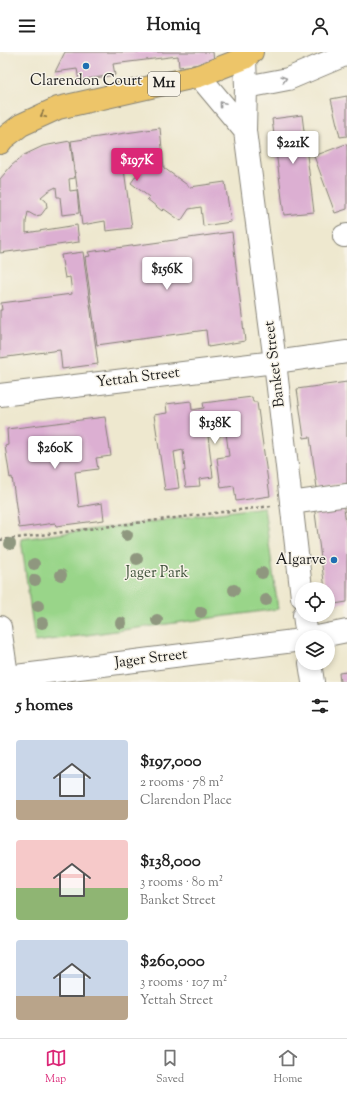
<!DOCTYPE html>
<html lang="en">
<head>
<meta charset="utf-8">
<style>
  :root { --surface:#fff; --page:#f6f6f6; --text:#222; --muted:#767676; --line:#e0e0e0; --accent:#db2777 }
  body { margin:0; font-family:"Sorts Mill Goudy",serif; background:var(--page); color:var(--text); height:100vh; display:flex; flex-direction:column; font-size:15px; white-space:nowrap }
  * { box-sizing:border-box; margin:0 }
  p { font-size:13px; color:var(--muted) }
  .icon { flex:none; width:22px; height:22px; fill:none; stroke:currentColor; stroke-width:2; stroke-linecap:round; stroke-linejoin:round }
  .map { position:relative; height:630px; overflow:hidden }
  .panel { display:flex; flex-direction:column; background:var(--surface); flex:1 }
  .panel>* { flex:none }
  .tools { position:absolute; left:295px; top:530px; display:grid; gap:8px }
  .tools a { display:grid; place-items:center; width:40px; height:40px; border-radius:50%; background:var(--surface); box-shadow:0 2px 6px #0003; font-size:20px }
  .price { position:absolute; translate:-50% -34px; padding:0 9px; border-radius:4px; background:#fff; color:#222; font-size:13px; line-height:26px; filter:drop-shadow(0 1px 2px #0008) }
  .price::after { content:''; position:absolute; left:50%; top:24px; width:12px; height:9px; margin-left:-6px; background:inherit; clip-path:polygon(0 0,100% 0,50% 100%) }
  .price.current { background:var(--accent); color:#fff }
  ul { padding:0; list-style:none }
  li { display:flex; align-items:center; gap:12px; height:100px; padding:0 16px }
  li span { display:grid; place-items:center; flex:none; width:112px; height:80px; border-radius:4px; color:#555 }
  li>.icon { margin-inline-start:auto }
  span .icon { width:48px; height:48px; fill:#fffc; stroke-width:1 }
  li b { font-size:17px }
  h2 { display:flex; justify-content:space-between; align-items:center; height:48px; padding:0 16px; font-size:17px }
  header { display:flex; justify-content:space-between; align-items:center; height:52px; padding:0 16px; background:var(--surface); font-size:18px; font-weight:700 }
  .menu { display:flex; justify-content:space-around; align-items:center; height:56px; border-top:1px solid var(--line); background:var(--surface); font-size:11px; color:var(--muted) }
  .menu a { display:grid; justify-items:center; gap:2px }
  .menu .current { color:var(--accent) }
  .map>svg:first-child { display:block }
  .green { fill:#99d589; stroke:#5a7852 }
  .building { fill:#dcafd2 }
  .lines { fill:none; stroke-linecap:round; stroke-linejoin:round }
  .minor-casing { stroke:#858276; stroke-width:24 }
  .major-casing { stroke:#858276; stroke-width:24 }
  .path { stroke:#858276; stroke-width:2.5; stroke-dasharray:3 3; stroke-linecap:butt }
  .minor { stroke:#fff; stroke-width:22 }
  .major { stroke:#edc569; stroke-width:22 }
  .tree { fill:#8f977f }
  .oneway { stroke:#999 }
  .oneway2 { stroke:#847042 }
  .poi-dot { fill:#1f6fb2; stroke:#f7f3e8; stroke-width:1.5 }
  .labels { text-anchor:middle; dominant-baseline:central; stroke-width:3; stroke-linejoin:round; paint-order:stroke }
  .shield { fill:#f7f3e8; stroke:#5e5c59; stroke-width:1 }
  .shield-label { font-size:14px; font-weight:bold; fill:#1c1c1c }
  .poi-label { font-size:15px; fill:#1c1c1c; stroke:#f7f3e8 }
  .street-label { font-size:15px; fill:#1c1c1c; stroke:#f7f3e8 }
  .park-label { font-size:15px; fill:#42543d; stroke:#f7f3e8 }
</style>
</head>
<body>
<header><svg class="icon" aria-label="menu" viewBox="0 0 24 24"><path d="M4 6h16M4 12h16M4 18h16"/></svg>Homiq<svg class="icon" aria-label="person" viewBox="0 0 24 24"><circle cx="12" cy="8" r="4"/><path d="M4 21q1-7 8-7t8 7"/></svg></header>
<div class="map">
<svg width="347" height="630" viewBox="0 0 347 630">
  <rect width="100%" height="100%" fill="#f7f3e8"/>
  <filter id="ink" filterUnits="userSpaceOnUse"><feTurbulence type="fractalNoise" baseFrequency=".025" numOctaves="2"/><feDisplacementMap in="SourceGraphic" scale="8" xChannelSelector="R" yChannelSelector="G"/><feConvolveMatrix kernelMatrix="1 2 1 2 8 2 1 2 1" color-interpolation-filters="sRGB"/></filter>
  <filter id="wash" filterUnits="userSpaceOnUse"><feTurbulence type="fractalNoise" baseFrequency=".012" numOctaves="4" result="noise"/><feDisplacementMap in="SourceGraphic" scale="16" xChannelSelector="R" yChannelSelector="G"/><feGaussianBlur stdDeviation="0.9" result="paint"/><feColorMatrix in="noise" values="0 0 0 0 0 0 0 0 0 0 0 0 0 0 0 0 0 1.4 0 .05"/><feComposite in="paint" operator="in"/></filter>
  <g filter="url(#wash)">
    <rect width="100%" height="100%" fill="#eee8cf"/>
    <!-- green -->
    <path class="green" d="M264,455L278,557L35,590L21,487Z"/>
    <g id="blocks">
      <!-- building -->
      <path class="building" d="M65,0H213L214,10L179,15L178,4L113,12L115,23L79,28L77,17L55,20Z
        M347,44V84L340,85L331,47Z
        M302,63L314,160L284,163L272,67Z
        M160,76L164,116L190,135L225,130L231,170L203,174L201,155L189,157L181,169L164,157L162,159L147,147L149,145L131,131L141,117V107L123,110L132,176L106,179L105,169L82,173L71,89Z
        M70,89L75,126L69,127L70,139L77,138L79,161L62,163L60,145H57L56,135L48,139L41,145L46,149L47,155L41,163L35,164L28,160L26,170V181L77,173L79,190L0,201V127L11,114L24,103L43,94Z
        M346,92L347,95V157L335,161L314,104Z
        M232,180L245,289L208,295L206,278L97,293L85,205L90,204L88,200Z
        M83,200L98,312L62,317L60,298L0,306V258H2L1,251L72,242L70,225L65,226L61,203Z
        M347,330V432L317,436L310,385L304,386L297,337Z
        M252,345L253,350H257L270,444L236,449L234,434L221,436L217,406L229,404L226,381L208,384L213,425L199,427L200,434L186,435L183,419H185L183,398L174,400L179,436L165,438L154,363L167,361L166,352L191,349L192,358L204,356L203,351Z
        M105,365L111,404L96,406L98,417L75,420L79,455L102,451L104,468L56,474L55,471L19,476L12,425L10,426L5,394L8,393L7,377Z
        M343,449L347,479V550L328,553V537H325L314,453Z
        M347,620V630H340L339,621Z"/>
    </g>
  </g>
  <g filter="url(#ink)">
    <use href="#blocks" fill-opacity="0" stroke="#858276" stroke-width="1"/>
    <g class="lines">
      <defs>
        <path id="minor" d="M245,6L246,35L245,79L275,310L302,545
          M199,24L245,79
          M246,35L288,27L347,2
          M344,184L347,183
          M0,343L275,310L347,300
          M291,451L347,443
          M304,563L307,585
          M0,575L8,630
          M317,585L347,579
          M310,611L313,630
          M0,626L302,588"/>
        <path id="major" d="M0,91L3,87L21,73L58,56L199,24L245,6L252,0"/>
      </defs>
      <!-- minor casing -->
      <use href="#minor" class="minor-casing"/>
      <!-- major casing -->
      <use href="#major" class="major-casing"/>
      <!-- path -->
      <path class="path" d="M0,488L271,454"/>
      <!-- minor -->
      <use href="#minor" class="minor"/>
      <!-- major -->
      <use href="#major" class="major"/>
    </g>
    <!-- trees -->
    <g class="tree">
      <circle cx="127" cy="483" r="6"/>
      <circle cx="10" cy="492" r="6"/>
      <circle cx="137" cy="507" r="6"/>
      <circle cx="34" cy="512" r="6"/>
      <circle cx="262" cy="521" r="6"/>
      <circle cx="61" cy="523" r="6"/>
      <circle cx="35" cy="528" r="6"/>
      <circle cx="234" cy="538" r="6"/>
      <circle cx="266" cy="548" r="6"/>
      <circle cx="38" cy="554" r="6"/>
      <circle cx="201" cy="560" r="6"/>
      <circle cx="157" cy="568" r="6"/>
      <circle cx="42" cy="571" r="6"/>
      <circle cx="121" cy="571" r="6"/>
    </g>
    <!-- one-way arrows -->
    <defs><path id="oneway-chevron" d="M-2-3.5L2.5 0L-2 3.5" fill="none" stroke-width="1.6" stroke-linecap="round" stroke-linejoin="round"/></defs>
    <g class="oneway">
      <use href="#oneway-chevron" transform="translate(284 27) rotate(-15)"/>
      <use href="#oneway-chevron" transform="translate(222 52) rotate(-130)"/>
    </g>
    <use class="oneway2" href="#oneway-chevron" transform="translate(43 63) rotate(155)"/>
  </g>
  <!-- markers -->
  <g class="poi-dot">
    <circle cx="86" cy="14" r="4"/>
    <circle cx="334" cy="508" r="4"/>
  </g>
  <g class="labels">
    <!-- shield labels -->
    <rect class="shield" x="148" y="20" width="32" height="24" rx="3"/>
    <g class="shield-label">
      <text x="164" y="32">M11</text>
    </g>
    <!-- poi labels -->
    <g class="poi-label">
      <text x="86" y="29">Clarendon Court</text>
      <text x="326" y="508" text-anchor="end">Algarve</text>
    </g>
    <!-- street labels -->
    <g class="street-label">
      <text transform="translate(275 312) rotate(-97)">Banket Street</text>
      <text transform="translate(138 326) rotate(-7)">Yettah Street</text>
      <text transform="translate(151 607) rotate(-7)">Jager Street</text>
    </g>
    <!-- park labels -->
    <g class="park-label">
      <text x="157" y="521">Jager Park</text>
    </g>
  </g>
</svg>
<div class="tools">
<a><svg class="icon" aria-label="locate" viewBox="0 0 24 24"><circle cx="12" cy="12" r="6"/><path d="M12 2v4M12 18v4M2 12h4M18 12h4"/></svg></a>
<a><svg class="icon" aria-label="layers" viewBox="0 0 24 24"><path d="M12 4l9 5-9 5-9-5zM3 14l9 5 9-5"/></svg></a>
</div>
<b class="price" style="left:293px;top:113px">$221K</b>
<b class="price current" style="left:137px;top:130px">$197K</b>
<b class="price" style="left:167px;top:239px">$156K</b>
<b class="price" style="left:215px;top:393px">$138K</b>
<b class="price" style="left:55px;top:418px">$260K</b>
</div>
<section class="panel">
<h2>5 homes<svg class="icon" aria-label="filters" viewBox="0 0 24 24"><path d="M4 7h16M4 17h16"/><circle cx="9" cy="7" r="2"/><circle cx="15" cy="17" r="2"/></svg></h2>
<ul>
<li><span style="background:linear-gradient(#c9d6e8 75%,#b9a48a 0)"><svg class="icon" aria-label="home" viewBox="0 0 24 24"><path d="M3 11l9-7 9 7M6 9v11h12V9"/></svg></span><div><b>$197,000</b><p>2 rooms · 78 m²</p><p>Clarendon Place</p></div></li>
<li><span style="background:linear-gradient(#f6c9c9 60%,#8fb573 0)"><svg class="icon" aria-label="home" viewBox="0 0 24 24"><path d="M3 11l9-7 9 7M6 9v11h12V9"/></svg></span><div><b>$138,000</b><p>3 rooms · 80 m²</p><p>Banket Street</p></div></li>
<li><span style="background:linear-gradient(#c9d6e8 70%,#b9a48a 0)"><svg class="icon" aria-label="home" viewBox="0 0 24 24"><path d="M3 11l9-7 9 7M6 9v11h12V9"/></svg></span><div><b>$260,000</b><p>3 rooms · 107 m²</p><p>Yettah Street</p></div></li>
</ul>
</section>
<nav class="menu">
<a class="current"><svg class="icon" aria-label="map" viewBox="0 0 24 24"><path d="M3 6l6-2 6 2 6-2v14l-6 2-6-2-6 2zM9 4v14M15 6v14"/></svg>Map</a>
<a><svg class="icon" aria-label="saved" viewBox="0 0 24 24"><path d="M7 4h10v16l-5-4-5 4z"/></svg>Saved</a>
<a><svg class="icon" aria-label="home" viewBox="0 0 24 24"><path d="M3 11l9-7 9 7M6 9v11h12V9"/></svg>Home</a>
</nav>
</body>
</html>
